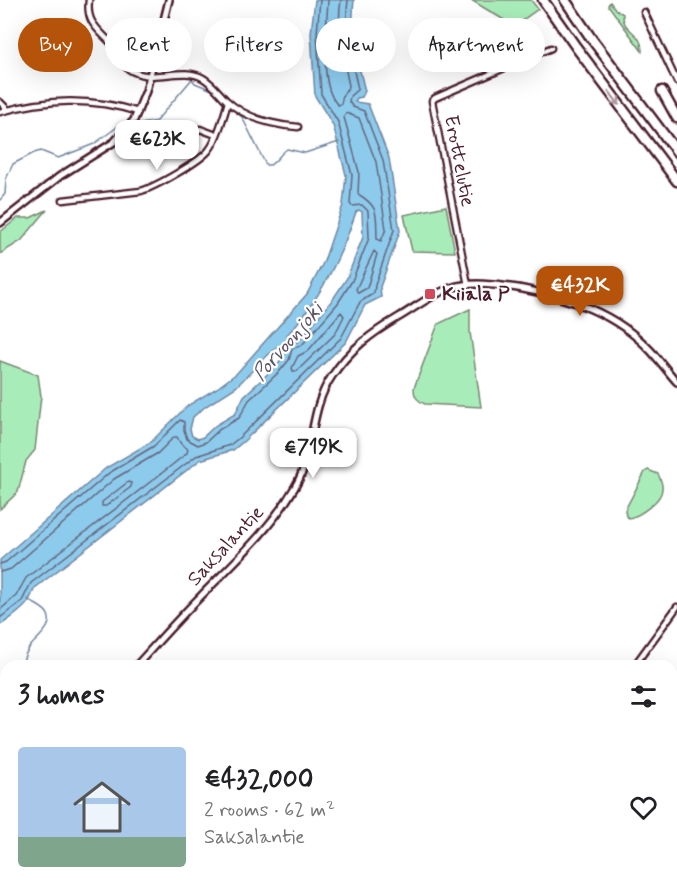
<!DOCTYPE html>
<html lang="en">
<head>
<meta charset="utf-8">
<style>
  :root { --surface:#fff; --page:#f6f6f6; --text:#202124; --muted:#757577; --line:#e0e0e0; --accent:#b45309 }
  body { margin:0; font-family:Mynerve,sans-serif; background:var(--page); color:var(--text); height:100vh; display:flex; flex-direction:column; font-size:22px; white-space:nowrap }
  * { box-sizing:border-box; margin:0 }
  p { font-size:20px; color:var(--muted) }
  .icon { flex:none; width:33px; height:33px; fill:none; stroke:currentColor; stroke-width:2; stroke-linecap:round; stroke-linejoin:round }
  .map { position:relative; flex:1; overflow:hidden }
  .side { position:absolute; left:0px; top:660px; width:678px; height:236px; display:flex; flex-direction:column; background:var(--surface); border-radius:18px 18px 0 0; box-shadow:0 6px 24px #0002 }
  .side>* { flex:none }
  .banner { position:absolute; left:18px; top:18px; width:642px; height:54px; display:flex; gap:12px }
  .price { position:absolute; translate:-50% -51px; padding:0 14px; border-radius:12px; background:#fff; color:#222; font-size:20px; line-height:39px; filter:drop-shadow(0 2px 3px #0008) }
  .price::after { content:''; position:absolute; left:50%; top:36px; width:18px; height:14px; margin-left:-9px; background:inherit; clip-path:polygon(0 0,100% 0,50% 100%) }
  .price.selected { background:var(--accent); color:#fff }
  ul { padding:0; list-style:none }
  li { display:flex; align-items:center; gap:18px; height:150px; padding:0 18px }
  li+li { border-top:2px solid var(--line) }
  li span { display:grid; place-items:center; flex:none; width:168px; height:120px; border-radius:6px; color:#555 }
  li>.icon { margin-inline-start:auto }
  span .icon { width:72px; height:72px; fill:#fffc; stroke-width:1 }
  li b { font-size:26px }
  h2 { display:flex; justify-content:space-between; align-items:center; height:72px; padding:0 18px; font-size:26px }
  .pill { padding:0 21px; border-radius:27px; background:var(--surface); box-shadow:0 6px 24px #0002; font-size:21px; line-height:54px }
  .pill.selected { background:var(--accent); color:#fff }
  .map>svg:first-child { display:block }
  .green { fill:#a8edb9; stroke:#798672; stroke-width:1.5 }
  .water { fill:#8dcbed; stroke:#72869f; stroke-width:1.5; fill-rule:evenodd }
  .lines { fill:none; stroke-linecap:round; stroke-linejoin:round }
  .shore { stroke:#656479; stroke-width:1.5 }
  .stream { stroke:#72869f; stroke-width:1.5 }
  .minor-casing { stroke:#4a1f2b; stroke-width:9 }
  .tertiary-casing { stroke:#4a1f2b; stroke-width:10 }
  .motorway-casing { stroke:#4a1f2b; stroke-width:13 }
  .minor { stroke:#fff; stroke-width:4.5 }
  .tertiary { stroke:#fff; stroke-width:5 }
  .motorway { stroke:#fff; stroke-width:8 }
  .rail { stroke:#4a1f2b; stroke-width:1.5; stroke-dasharray:9 4.5; stroke-linecap:butt }
  .oneway { stroke:#ae9aa0 }
  .poi-dot { fill:#d1495b; stroke:#fff; stroke-width:2 }
  .labels { text-anchor:middle; dominant-baseline:central; stroke-width:4.5; stroke-linejoin:round; paint-order:stroke }
  .street-label { font-size:20px; fill:#4a1f2b; stroke:#fff }
  .poi-label { font-size:20px; font-weight:bold; fill:#4a1f2b; stroke:#fff; text-anchor:start }
  .water-label { font-size:21px; font-style:italic; fill:#5e5365; stroke:#fff }
</style>
</head>
<body>
<div class="map">
<svg width="677" height="895" viewBox="0 0 677 895">
  <rect width="100%" height="100%" fill="#fff"/>
  <filter id="ink" filterUnits="userSpaceOnUse"><feTurbulence type="fractalNoise" baseFrequency=".0167" numOctaves="2"/><feDisplacementMap in="SourceGraphic" scale="12" xChannelSelector="R" yChannelSelector="G"/><feConvolveMatrix kernelMatrix="1 2 1 2 8 2 1 2 1" color-interpolation-filters="sRGB"/></filter>
  <g filter="url(#ink)">
    <!-- green -->
    <path class="green" d="M471,0H531L538,9L514,26Z
      M610,2L616,10L623,14C621,31 643,32 642,51L608,5Z
      M446,206L455,252L412,251L404,215Z
      M47,210L21,241L0,254V232L18,218H30Z
      M470,309V332L481,407L425,404C417,400 414,397 414,388L438,324Z
      M0,361L38,375L41,396L35,450L26,461L18,492L0,509Z
      M648,470L658,474C660,478 663,484 662,489C662,500 640,516 629,518L626,516L625,510L645,472Z
      M6,731V835L0,842V753Z
      M356,890H393L388,895H355Z
      M450,890H503L499,895H459Z
      M508,890H542L546,893L544,895H504Z"/>
    <!-- water -->
    <path class="water" d="M315,0H354C350,32 357,60 365,91L362,97L357,98L355,102L368,104L389,158L400,231L380,287L381,297L365,305L346,342L244,441L233,450L200,460L35,588C32,593 31,598 28,602C25,608 6,622 0,625V560L106,468L151,442L187,406L217,388L237,373L307,294L324,261L343,205L346,175L333,125L315,96L311,33ZM359,210L362,212L363,237L347,278L333,299L298,342L289,341L287,335C320,300 341,257 356,212ZM279,346L284,347V356L275,367L244,396L235,414L216,425L203,437L198,439L192,436L190,429L193,417L206,406L236,387L275,348Z"/>
    <g class="lines">
      <!-- shore -->
      <path class="shore" d="M328,0C327,26 318,87 338,105L341,104L343,95L349,86C343,56 336,30 341,0
        M346,113L359,118L376,162L386,229L381,241L377,239C376,215 380,207 358,194L359,172L344,117Z
        M374,251L377,254L367,288L358,293L356,289Z
        M341,312L344,316L335,334L297,371H293L292,368L298,356L308,351Z
        M128,482L131,483V487L106,506H102V502Z
        M0,564L6,562L109,473L154,446L180,420L184,422V430L187,439L198,445L206,442L220,429L239,418L249,400L279,372L289,360L292,349L302,345L338,303L352,281L369,238L368,211L362,205L352,206L350,204L352,175L343,141L338,122L321,94L317,33L320,0
        M0,572L11,569L114,479L158,453L174,437H177L181,444L188,449L187,453L167,469L26,578L16,596L0,610
        M0,618L22,601L31,583L196,456L230,445L240,437L341,338L360,302L374,293L375,285L394,230L383,160L364,111L353,107L349,102L350,96L358,89C351,58 344,31 348,0"/>
      <!-- stream -->
      <path class="stream" d="M232,109L242,117L266,165H270C277,161 280,154 287,149L305,153L339,142
        M141,124L156,121L192,79L195,83L212,90L226,104
        M0,200L5,194L6,179L13,164L34,153L41,151L58,158L66,155L94,144L124,122
        M22,666C23,660 25,654 29,648C35,639 56,627 47,613C43,607 33,604 28,599
        M0,742L6,725"/>
      <defs>
        <path id="minor" d="M89,0C86,21 96,28 110,42C118,50 119,62 127,68C152,86 180,65 203,78C212,83 219,93 226,100C245,118 272,125 298,127
          M644,12L677,82
          M0,102L8,110
          M0,112C48,99 90,97 138,112
          M195,132L200,129L216,135
          M63,200L141,191C155,187 201,161 209,150C216,142 225,113 228,102
          M468,285L432,101L435,98L551,48
          M634,666L677,607
          M430,895L434,890"/>
        <path id="tertiary" d="M0,223L60,176L114,142L134,120L146,91L169,0
          M136,666C157,643 178,619 201,596C235,561 270,530 295,487C316,452 308,411 332,376C350,349 372,333 399,317C416,307 432,294 451,288C471,281 497,285 518,288C568,297 616,313 651,351C660,361 668,372 677,382
          M0,699L6,698"/>
        <path id="motorway" d="M543,0L576,47L677,181
          M565,0L591,38L677,152
          M662,91L677,118"/>
      </defs>
      <!-- minor casing -->
      <use href="#minor" class="minor-casing"/>
      <!-- tertiary casing -->
      <use href="#tertiary" class="tertiary-casing"/>
      <!-- motorway casing -->
      <use href="#motorway" class="motorway-casing"/>
      <!-- minor -->
      <use href="#minor" class="minor"/>
      <!-- tertiary -->
      <use href="#tertiary" class="tertiary"/>
      <!-- motorway -->
      <use href="#motorway" class="motorway"/>
      <!-- rail -->
      <path class="rail" d="M672,831L677,824
        M630,895L633,890"/>
    </g>
    <!-- one-way arrows -->
    <defs><path id="oneway-shaft" d="M-6 0H5M1.5-3L5.5 0L1.5 3" fill="none" stroke-width="1.6" stroke-linecap="round" stroke-linejoin="round" transform="scale(1.5)"/></defs>
    <use class="oneway" href="#oneway-shaft" transform="translate(614 98) rotate(53)"/>
  </g>
  <!-- markers -->
  <rect class="poi-dot" x="424" y="288" width="12" height="12" rx="3"/>
  <g class="labels">
    <!-- street labels -->
    <g class="street-label">
      <text transform="translate(459 161) rotate(79)">Erottelutie</text>
      <text transform="translate(226 546) rotate(-47)">Saksalantie</text>
    </g>
    <!-- poi labels -->
    <g class="poi-label">
      <text x="442" y="294">Kiiala P</text>
    </g>
    <!-- water labels -->
    <g class="water-label">
      <text transform="translate(288 342) rotate(-49)">Porvoonjoki</text>
    </g>
  </g>
</svg>
<b class="price" style="left:157px;top:171px">€623K</b>
<b class="price selected" style="left:580px;top:317px">€432K</b>
<b class="price" style="left:313px;top:479px">€719K</b>
<div class="banner">
<a class="pill selected">Buy</a>
<a class="pill">Rent</a>
<a class="pill">Filters</a>
<a class="pill">New</a>
<a class="pill">Apartment</a>
</div>
<section class="side">
<h2>3 homes<svg class="icon" aria-label="filters" viewBox="0 0 24 24"><path d="M4 7h16M4 17h16"/><circle cx="9" cy="7" r="2"/><circle cx="15" cy="17" r="2"/></svg></h2>
<ul>
<li><span style="background:linear-gradient(#a9c7e8 75%,#7fa58c 0)"><svg class="icon" aria-label="home" viewBox="0 0 24 24"><path d="M3 11l9-7 9 7M6 9v11h12V9"/></svg></span><div><b>€432,000</b><p>2 rooms · 62 m²</p><p>Saksalantie</p></div><svg class="icon" aria-label="heart" viewBox="0 0 24 24"><path d="M12 20l-8-8c-3-5 5-10 8-4 3-6 11-1 8 4z"/></svg></li>
</ul>
</section>
</div>
</body>
</html>
